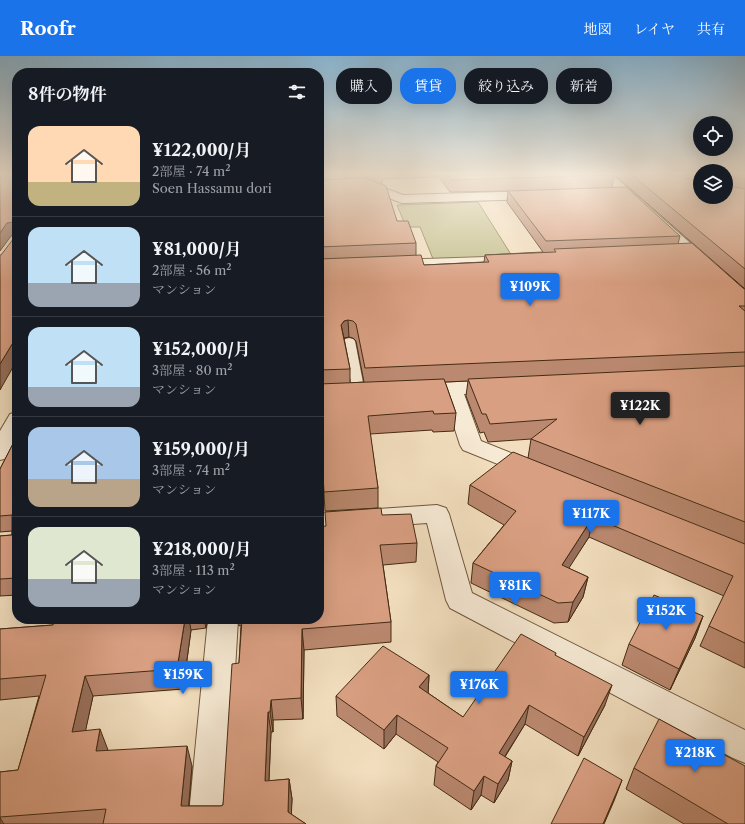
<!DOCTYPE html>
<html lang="ja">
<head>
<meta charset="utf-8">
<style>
  :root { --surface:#171b24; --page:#242831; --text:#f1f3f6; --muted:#9ea1a6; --line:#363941; --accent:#1a73e8 }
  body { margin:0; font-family:"Libre Caslon Text","Noto Serif JP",serif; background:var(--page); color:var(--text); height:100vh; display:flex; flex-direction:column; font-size:15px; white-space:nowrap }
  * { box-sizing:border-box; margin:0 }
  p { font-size:13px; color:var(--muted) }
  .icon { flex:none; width:22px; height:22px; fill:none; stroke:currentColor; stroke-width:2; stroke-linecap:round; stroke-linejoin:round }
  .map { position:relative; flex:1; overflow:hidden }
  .side { position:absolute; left:12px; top:12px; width:312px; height:556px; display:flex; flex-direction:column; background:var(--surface); border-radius:16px; box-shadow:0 4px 16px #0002 }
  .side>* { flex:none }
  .top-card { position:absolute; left:336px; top:12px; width:349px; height:36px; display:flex; gap:8px }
  .tools { position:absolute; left:693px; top:60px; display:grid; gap:8px }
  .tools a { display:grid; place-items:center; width:40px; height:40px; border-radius:50%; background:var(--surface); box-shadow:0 4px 16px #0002; font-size:20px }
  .price { position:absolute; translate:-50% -34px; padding:0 9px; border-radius:4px; background:var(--accent); color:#fff; font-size:13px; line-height:26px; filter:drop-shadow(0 1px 2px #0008) }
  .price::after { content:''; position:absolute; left:50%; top:24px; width:12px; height:9px; margin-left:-6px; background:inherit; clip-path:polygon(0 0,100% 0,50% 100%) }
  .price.selected { background:#222; color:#fff }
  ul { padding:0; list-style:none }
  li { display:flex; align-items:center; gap:12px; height:100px; padding:0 16px }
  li+li { border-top:1px solid var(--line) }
  li span { display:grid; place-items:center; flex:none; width:112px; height:80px; border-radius:12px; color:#555 }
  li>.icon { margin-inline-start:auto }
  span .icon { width:48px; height:48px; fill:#fffc; stroke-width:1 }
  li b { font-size:17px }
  h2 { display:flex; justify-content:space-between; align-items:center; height:48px; padding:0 16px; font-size:17px }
  .pill { padding:0 14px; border-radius:16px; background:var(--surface); box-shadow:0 4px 16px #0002; font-size:14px; line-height:36px }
  .pill.selected { background:var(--accent); color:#fff }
  header { display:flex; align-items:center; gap:24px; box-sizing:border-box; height:56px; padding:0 20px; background:var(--accent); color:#fff }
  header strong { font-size:19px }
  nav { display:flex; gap:22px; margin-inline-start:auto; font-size:14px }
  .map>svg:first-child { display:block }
  .green { fill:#c2bf8c; stroke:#837550 }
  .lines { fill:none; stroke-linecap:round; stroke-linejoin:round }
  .lane-casing { stroke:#70583e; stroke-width:2 }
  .street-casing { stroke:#70583e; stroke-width:2 }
  .secondary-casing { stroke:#442b13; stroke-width:2 }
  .lane { fill:#f7ead5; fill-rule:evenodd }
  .street { fill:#f7ead5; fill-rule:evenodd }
  .secondary { fill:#f7ead5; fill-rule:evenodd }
  .wall { fill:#bb8970; stroke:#442b13; fill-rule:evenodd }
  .shaded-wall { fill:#986f5b; stroke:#442b13 }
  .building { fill:#d99f82; stroke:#442b13 }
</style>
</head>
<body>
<header>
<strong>Roofr</strong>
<nav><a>地図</a><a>レイヤ</a><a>共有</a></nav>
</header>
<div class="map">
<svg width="745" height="768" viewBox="0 0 745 768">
  <rect width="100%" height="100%" fill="#f2debe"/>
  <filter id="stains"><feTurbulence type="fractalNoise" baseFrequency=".005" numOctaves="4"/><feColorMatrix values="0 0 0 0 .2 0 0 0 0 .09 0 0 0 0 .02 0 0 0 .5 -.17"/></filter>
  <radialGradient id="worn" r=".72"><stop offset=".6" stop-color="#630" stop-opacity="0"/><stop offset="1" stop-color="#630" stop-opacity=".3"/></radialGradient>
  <!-- green -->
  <path class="green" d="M478,146L512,200L433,203L420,171H406L397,149Z"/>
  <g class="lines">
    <defs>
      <path id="lane" d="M349,282L353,283L355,285L365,337L364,340H354L353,337L343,285L345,283Z"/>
      <path id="street" d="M366,125L403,139L538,135L542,136L544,139L542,142L538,143L402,147L365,133L319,135V127Z
        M514,200L519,201L521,204L519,207L394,214L389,212L386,209L389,206L394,204Z
        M496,324L503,326L506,330L503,334L464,338L481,385L541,409L545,414L541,419L533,421L525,419L463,394L460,389L444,339L419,340L412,338L409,334L412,330L419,328Z
        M17,356V385L8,402L0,404V375L10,358Z
        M437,449L446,452L449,458L472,537L745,674V707L733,702L450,552L446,544L427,467L319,475V457Z
        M208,563H238L226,768H188Z"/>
      <path id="secondary" d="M600,119H613L745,235V249L739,247Z"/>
    </defs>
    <!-- lane casing -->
    <use href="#lane" class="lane-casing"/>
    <!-- street casing -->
    <use href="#street" class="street-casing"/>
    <!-- secondary casing -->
    <use href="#secondary" class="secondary-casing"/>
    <!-- lane -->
    <use href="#lane" class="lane"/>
    <!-- street -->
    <use href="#street" class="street"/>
    <!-- secondary -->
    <use href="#secondary" class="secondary"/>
  </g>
  <!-- wall -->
  <path class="wall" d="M319,119H614L612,132L680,180L678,188L745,233L615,119H672L679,121L680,119H700V141L726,119H745V612L700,590L709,570L724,540L589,481L568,512L588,521L583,541L568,566L554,567L471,527L473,507L504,469L468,448L470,429L528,402L531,383L488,386L484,376L480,377L466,340L468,325L445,326L456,357L454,375L433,376L432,374L370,378L378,432V452L325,455L323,420H319ZM439,121L450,136L508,135L507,146L543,196L485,199L484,206L424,209L416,199V187L397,165L382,128V123ZM349,281L353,282L356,285L364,326L350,327V313L344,282Z
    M17,380V539L0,540V480L12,479V475L0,476V413Z
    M382,459L417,487L416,506L383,509L391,566V586L304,594L303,663L273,664V676H271L269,725L289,723L292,743L291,758L306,768H0V716L18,714L39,640L0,644V573L53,569L55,563H208L206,572L191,574L183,633L93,640L85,675L108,694V695L192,710L189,750H221L223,749L239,607L241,569L239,570L238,563H319L326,470Z
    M703,560L695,582L670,634L622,609L629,588Z
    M556,597L555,599L605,649L578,700L525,668L505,701L512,705L508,724L494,747L481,739L471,754L434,729L436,710L438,706L396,678L384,693L337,660L336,640L429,619L428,637L463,661Z
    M634,712L745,768H684L626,733Z"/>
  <!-- shaded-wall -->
  <path class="shaded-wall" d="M730,120L726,134V128L728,121Z
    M14,166L17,179L11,180L0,195V177L7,167Z
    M348,264L349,281L344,282L341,269L344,265Z
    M17,280V304L0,334V308Z
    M593,461L589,481L558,529L562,509Z
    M588,521L583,541L568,566L573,546Z
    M703,560L695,582L670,634L679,613Z
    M185,563H189L191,574L183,633L177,613Z
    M204,563H208L206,572Z
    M302,573L304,594L303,663L301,642Z
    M429,619L428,638L419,631Z
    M85,620L93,640L81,696L72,676Z
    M612,629L605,649L578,700L584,681Z
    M271,644L273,664V676L270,656Z
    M529,649L525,668L495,716L499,697Z
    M268,656L271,676L268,745L265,725Z
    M397,659L396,678L384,693V674Z
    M100,673L108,694L104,715L96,695Z
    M187,690L192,710L187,768L181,750Z
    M512,705L508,724L494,747L498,728Z
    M484,720L481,739L471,754L474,735Z
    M289,723L292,743L291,768L288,756Z
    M622,724L614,745L604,768H603Z
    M0,762L4,768H0Z"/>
  <!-- building -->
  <path class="building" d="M0,119H17V280L0,308V199H1L14,182V166L7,167L0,177Z
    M448,119H614L451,124Z
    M632,119H672L700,125V141H726V129L745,133V213Z
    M726,119H745V123L730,120L728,121V127L726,128Z
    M365,122L386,130L397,165H408L416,187L319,191V124Z
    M626,131L680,180L546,185L508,135Z
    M692,187L743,232L745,233V250H739L745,255V296L365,312L356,268L353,265L348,264L344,265L341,269L350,313L319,314V203L421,199L424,209L489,206L485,199L556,196L554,193Z
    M745,310V466L531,383L557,363L490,368L486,358H482L468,323Z
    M444,323L456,357L434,358L433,355L368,360L378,432L324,436L322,401H319V328Z
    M17,380V522L0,523V480L12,479V459L0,460V413Z
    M513,396L745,488V587L709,570L733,520L593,461L562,509L588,521L573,546L558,547L473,507L516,455L470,429Z
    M381,452L382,459L411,458L417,487L380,489L391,566L302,573L301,642L271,644L270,656H268L265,725L289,723L288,756L306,768H103L106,753L0,761V716L18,714L46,619L0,623V573L53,569L55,563H185L177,613L85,620L72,676L100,673L96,695L187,690L181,750H221L223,749L232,608L239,607L242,563H319V471L326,470L325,456Z
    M654,539L703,560L679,613L629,588Z
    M521,578L556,597L555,599L612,629L584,681L529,649L499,697L512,705L498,728L484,720L474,735L436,710L448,692L397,659L384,674L336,640L383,590L429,619L419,631L463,661Z
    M659,663L745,710V768H728L634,712Z
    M584,702L622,724L603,768H551Z"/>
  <!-- sky -->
  <linearGradient id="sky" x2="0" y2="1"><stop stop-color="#89b7d4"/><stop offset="0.52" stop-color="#f9f0e2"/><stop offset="1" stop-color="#f9f0e2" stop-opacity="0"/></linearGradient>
  <rect width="745" height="227" fill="url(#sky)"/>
  <rect width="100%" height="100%" filter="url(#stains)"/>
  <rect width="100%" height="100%" fill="url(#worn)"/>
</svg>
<div class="tools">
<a><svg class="icon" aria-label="locate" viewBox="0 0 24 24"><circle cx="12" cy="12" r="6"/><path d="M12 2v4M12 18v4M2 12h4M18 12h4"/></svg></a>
<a><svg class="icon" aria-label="layers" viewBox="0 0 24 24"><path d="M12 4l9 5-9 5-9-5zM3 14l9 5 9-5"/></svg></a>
</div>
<b class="price" style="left:530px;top:251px">¥109K</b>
<b class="price selected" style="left:640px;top:370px">¥122K</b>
<b class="price" style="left:591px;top:478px">¥117K</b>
<b class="price" style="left:515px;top:550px">¥81K</b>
<b class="price" style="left:666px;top:575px">¥152K</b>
<b class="price" style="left:183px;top:639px">¥159K</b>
<b class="price" style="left:479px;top:649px">¥176K</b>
<b class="price" style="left:695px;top:717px">¥218K</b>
<div class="top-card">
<a class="pill">購入</a>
<a class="pill selected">賃貸</a>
<a class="pill">絞り込み</a>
<a class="pill">新着</a>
</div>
<section class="side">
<h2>8件の物件<svg class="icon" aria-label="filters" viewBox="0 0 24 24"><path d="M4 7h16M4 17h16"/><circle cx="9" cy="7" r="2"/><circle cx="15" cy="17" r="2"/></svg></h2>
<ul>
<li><span style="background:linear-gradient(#ffd9b3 70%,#c2b280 0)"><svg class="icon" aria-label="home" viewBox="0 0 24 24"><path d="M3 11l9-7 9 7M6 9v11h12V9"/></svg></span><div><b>¥122,000/月</b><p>2部屋 · 74 m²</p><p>Soen Hassamu dori</p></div></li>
<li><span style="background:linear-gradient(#bfe0f5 70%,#9aa5b1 0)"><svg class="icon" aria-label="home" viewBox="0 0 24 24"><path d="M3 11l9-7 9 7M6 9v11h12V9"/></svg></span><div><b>¥81,000/月</b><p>2部屋 · 56 m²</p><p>マンション</p></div></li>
<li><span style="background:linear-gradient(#bfe0f5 75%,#9aa5b1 0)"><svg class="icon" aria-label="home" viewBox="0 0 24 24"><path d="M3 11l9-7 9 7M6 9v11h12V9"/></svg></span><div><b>¥152,000/月</b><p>3部屋 · 80 m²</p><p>マンション</p></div></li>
<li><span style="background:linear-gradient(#a9c7e8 65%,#b9a48a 0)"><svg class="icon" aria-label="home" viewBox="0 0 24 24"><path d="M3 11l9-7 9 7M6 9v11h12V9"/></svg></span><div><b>¥159,000/月</b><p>3部屋 · 74 m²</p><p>マンション</p></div></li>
<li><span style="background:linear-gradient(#dfe7d0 65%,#9aa5b1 0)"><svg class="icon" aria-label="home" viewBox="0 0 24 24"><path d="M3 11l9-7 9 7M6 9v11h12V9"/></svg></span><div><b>¥218,000/月</b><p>3部屋 · 113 m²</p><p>マンション</p></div></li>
</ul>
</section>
</div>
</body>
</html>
